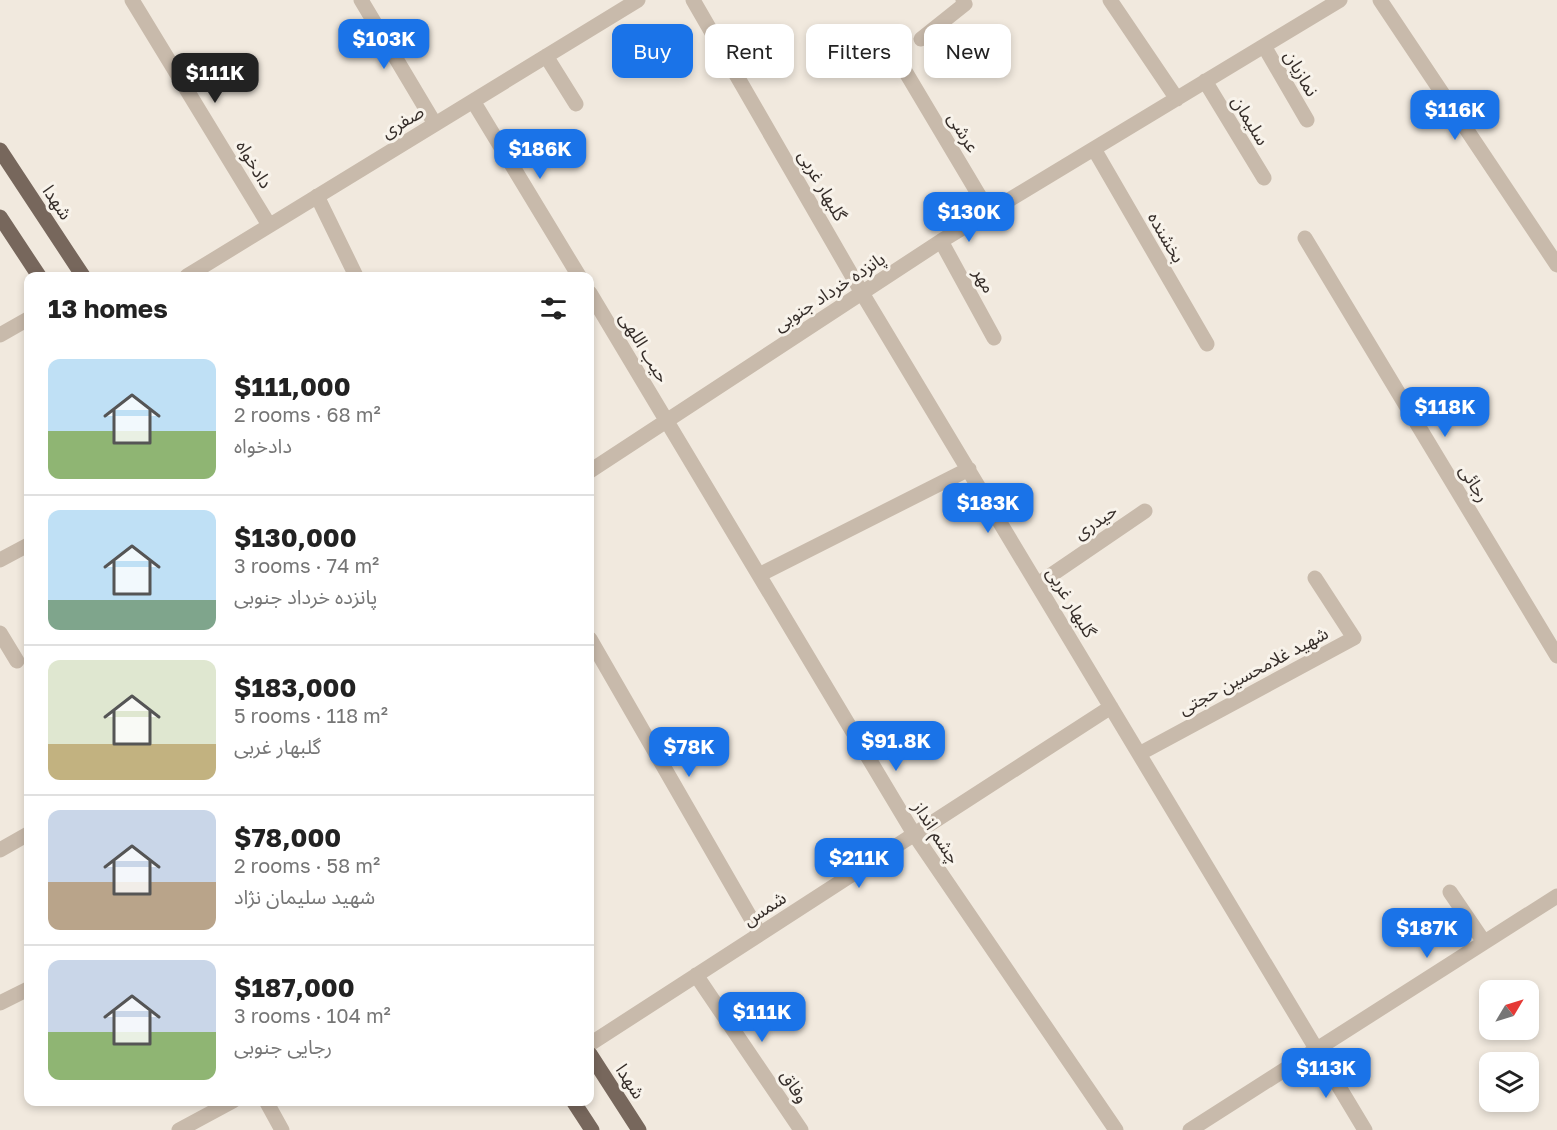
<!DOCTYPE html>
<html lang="en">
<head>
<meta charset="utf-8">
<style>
  :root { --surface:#fff; --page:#f6f6f6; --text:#222; --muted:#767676; --line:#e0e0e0; --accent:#1a73e8 }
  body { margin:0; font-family:"Golos Text","Noto Sans Arabic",sans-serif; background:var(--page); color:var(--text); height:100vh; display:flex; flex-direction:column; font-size:22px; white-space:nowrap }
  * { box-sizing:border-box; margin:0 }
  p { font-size:20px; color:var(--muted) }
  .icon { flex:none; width:33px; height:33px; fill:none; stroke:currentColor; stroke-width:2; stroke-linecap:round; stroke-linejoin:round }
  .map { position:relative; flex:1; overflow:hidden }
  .panel { position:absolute; left:24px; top:272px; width:570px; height:834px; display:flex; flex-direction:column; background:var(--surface); border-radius:12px; box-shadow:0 3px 9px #0003 }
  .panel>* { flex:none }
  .guide { position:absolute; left:612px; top:24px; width:570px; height:54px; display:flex; gap:12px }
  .needle { width:39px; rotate:52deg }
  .tools { position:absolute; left:1479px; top:980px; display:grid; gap:12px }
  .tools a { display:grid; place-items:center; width:60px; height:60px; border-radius:12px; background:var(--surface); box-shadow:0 3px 9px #0003; font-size:30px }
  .price { position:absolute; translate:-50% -51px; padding:0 14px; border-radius:12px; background:var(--accent); color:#fff; font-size:20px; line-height:39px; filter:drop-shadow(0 2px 3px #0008) }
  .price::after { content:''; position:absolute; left:50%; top:36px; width:18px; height:14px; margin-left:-9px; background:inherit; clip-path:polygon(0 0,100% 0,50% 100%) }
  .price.on { background:#222; color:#fff }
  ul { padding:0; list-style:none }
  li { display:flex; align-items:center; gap:18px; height:150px; padding:0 24px }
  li+li { border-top:2px solid var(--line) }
  li span { display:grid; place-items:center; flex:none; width:168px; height:120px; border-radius:12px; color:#555 }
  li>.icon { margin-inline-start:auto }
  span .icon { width:72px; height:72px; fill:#fffc; stroke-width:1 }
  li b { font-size:26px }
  h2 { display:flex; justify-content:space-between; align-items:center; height:72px; padding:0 24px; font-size:26px }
  .chip { padding:0 21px; border-radius:12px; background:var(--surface); box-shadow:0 3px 9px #0003; font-size:21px; line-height:54px }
  .chip.on { background:var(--accent); color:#fff }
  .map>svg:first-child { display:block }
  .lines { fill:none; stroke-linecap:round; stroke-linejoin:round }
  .minor { stroke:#c8baab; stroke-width:15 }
  .major { stroke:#77675c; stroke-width:15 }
  .labels { text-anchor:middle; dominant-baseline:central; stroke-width:6; stroke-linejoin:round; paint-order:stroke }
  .street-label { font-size:18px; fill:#362e2a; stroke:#f8f3eb }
</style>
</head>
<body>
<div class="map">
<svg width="1557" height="1130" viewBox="0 0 1557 1130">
  <rect width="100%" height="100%" fill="#f1e9de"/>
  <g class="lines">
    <!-- minor -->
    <path class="minor" d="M132,0L269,225
      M361,0L435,124
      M693,0L862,293L1365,1130
      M1110,0L1177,99
      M1380,0L1557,265
      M921,39L965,4L963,0
      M1264,46L1307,120
      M546,56L576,104
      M905,71L989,212
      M1205,81L1264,178
      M473,101L579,276
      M1094,149L1207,344
      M317,196L356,276
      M1305,238L1557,656
      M941,241L994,338
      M187,276L638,0
      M590,293L914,834L1116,1130
      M0,335L28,319
      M590,471L941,241L1340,0
      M0,560L28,545
      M759,575L969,469
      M1038,584L1145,511
      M0,633L17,661
      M590,639L760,934
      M1139,754L1354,638L1315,578
      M0,850L28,834
      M1450,892L1484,942
      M696,975L801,1130
      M0,1003L28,989
      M590,1044L1111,707
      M266,1101L282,1130
      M179,1130L233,1101
      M1190,1130L1557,896"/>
    <!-- major -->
    <path class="major" d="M0,150L83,276
      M0,217L39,276
      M590,1054L639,1130
      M573,1101L592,1130"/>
  </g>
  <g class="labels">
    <!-- street labels -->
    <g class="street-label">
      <text transform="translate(1302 73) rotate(60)">نمازیان</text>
      <text transform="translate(1251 120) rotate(59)">سلیمان</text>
      <text transform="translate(402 121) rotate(-31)">صفری</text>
      <text transform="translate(964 132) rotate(59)">عرشی</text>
      <text transform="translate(255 164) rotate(59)">دادخواه</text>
      <text transform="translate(823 185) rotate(60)">گلبهار غربی</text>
      <text transform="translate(58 202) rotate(56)">شهدا</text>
      <text transform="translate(1167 237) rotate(60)">بخشنده</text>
      <text transform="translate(985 280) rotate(61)">مهر</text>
      <text transform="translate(829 291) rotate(-33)">پانزده خرداد جنوبی</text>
      <text transform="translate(645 347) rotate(59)">حیب اللهی</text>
      <text transform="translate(1475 483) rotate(59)">رجائی</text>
      <text transform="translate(1095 521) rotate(-34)">حیدری</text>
      <text transform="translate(1072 602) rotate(59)">گلبهار غربی</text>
      <text transform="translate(1253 670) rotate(-28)">شهید غلامحسین حجتی</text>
      <text transform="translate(937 832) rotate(57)">چشم انداز</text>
      <text transform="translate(764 908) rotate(-33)">شمس</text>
      <text transform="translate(631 1081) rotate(57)">شهدا</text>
      <text transform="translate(795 1086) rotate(56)">وفاق</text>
    </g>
  </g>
</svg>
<div class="tools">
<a><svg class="needle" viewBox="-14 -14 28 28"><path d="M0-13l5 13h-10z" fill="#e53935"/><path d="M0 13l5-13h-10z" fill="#767676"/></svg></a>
<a><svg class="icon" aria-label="layers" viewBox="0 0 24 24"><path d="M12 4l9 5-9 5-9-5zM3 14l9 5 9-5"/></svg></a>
</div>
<b class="price" style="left:384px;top:70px">$103K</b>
<b class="price on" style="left:215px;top:104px">$111K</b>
<b class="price" style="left:1455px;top:141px">$116K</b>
<b class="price" style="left:540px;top:180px">$186K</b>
<b class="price" style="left:969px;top:243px">$130K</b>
<b class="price" style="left:1445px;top:438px">$118K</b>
<b class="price" style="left:988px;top:534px">$183K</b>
<b class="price" style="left:896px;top:772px">$91.8K</b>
<b class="price" style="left:689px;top:778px">$78K</b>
<b class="price" style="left:859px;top:889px">$211K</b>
<b class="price" style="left:1427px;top:959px">$187K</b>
<b class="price" style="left:762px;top:1043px">$111K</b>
<b class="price" style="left:1326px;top:1099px">$113K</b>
<div class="guide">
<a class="chip on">Buy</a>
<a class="chip">Rent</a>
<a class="chip">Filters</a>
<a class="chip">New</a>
</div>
<section class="panel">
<h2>13 homes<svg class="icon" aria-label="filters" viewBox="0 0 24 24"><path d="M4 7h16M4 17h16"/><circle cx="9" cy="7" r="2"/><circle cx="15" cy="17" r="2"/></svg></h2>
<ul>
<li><span style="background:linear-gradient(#bfe0f5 60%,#8fb573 0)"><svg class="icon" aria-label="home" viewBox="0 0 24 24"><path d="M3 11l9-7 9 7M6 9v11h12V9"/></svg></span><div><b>$111,000</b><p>2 rooms · 68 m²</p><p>دادخواه</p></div></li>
<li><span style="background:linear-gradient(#bfe0f5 75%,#7fa58c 0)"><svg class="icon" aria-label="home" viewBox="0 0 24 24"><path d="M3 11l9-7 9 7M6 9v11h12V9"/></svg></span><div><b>$130,000</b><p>3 rooms · 74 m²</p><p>پانزده خرداد جنوبی</p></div></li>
<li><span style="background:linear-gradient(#dfe7d0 70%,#c2b280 0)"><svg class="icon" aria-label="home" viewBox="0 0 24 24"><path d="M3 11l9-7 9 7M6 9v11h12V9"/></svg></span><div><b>$183,000</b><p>5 rooms · 118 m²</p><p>گلبهار غربی</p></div></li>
<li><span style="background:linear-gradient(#c9d6e8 60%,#b9a48a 0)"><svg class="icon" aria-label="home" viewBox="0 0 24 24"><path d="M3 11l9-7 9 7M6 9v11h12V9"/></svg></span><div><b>$78,000</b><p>2 rooms · 58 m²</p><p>شهید سلیمان نژاد</p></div></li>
<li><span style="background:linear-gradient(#c9d6e8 60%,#8fb573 0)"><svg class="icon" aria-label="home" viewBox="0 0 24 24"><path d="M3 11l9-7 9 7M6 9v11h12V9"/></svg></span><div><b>$187,000</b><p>3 rooms · 104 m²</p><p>رجایی جنوبی</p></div></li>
</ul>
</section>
</div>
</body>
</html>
